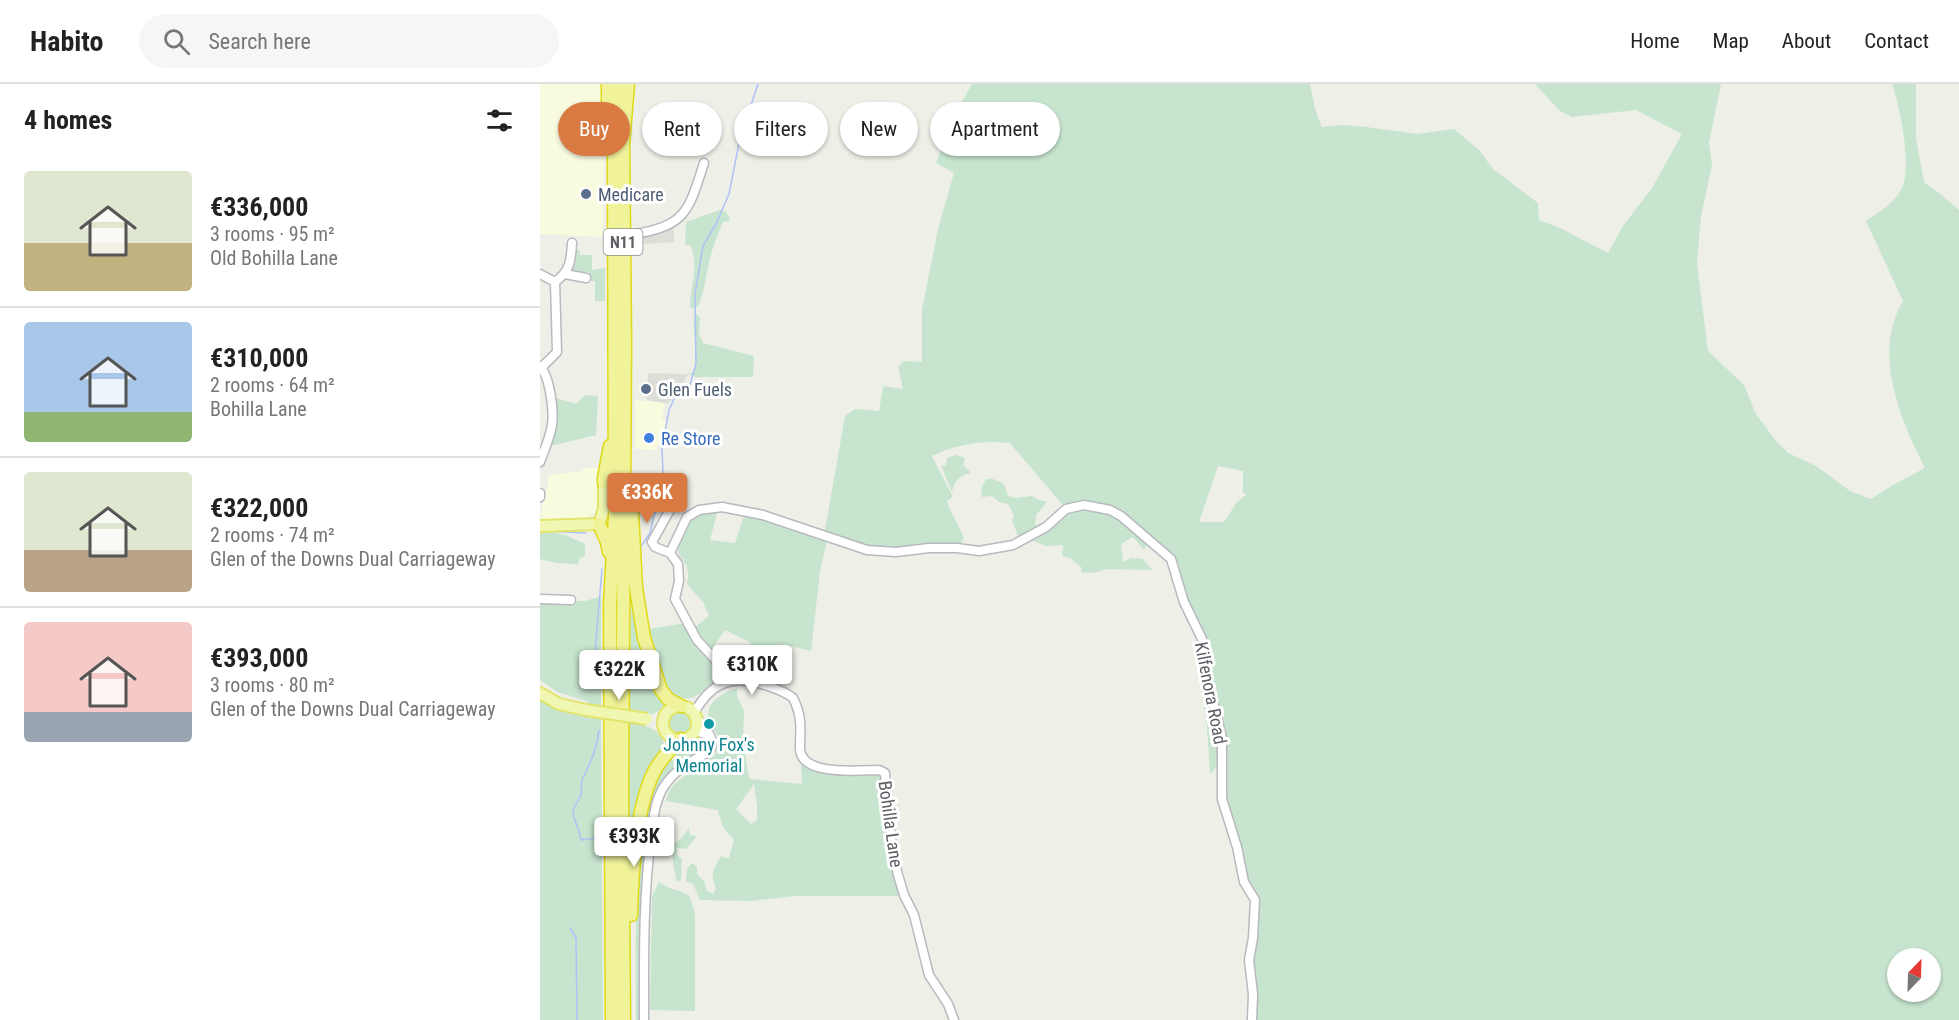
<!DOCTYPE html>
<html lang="en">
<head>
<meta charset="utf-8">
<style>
  :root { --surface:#fff; --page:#f6f6f6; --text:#222; --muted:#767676; --line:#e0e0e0; --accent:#d97a42 }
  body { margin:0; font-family:"Roboto Condensed",sans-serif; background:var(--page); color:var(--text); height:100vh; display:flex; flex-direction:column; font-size:22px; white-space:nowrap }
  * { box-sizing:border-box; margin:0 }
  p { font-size:20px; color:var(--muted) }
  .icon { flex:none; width:33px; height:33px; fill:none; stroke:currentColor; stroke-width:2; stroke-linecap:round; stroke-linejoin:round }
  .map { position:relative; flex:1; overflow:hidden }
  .panel { display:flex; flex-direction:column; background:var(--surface); width:540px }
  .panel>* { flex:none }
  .guide { position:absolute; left:18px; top:18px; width:570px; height:54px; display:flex; gap:12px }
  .needle { width:39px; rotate:23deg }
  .buttons { position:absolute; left:1347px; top:864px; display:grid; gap:12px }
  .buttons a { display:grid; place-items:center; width:54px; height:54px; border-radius:50%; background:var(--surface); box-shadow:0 2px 4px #0004; font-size:30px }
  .price { position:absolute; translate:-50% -51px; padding:0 14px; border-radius:6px; background:#fff; color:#222; font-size:20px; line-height:39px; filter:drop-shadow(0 2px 3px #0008) }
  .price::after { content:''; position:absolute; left:50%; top:36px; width:18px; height:14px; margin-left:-9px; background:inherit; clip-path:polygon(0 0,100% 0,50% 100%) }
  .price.on { background:var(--accent); color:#fff }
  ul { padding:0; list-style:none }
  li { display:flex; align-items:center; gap:18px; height:150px; padding:0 24px }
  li+li { border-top:2px solid var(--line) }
  li span { display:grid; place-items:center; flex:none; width:168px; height:120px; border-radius:6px; color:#555 }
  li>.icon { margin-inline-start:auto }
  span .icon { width:72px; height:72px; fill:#fffc; stroke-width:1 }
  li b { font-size:26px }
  h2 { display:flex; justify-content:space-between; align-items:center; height:72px; padding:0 24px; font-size:26px }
  .tag { padding:0 21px; border-radius:27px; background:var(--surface); box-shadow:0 2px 4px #0004; font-size:21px; line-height:54px }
  .tag.on { background:var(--accent); color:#fff }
  header { display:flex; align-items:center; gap:36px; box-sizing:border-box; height:84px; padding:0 30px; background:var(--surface); border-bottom:2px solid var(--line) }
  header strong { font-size:28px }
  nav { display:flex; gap:33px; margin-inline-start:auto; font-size:21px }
  .search { width:420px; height:54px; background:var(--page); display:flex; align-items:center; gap:15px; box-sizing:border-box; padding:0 21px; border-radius:33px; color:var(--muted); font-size:22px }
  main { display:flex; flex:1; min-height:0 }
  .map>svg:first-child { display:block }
  .commercial { fill:#f9fbdf }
  .industrial { fill:#deded8 }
  .green { fill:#c6e4ce; fill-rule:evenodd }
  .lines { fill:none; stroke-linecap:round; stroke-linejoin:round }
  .stream { stroke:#aec2f7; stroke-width:1.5 }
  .minor-casing { stroke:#b8b9bf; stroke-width:11 }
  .major-casing { stroke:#e3e46a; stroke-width:14 }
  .highway-casing { stroke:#dfda17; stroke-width:15 }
  .minor { stroke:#fff; stroke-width:8 }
  .major { stroke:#eff7b3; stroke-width:10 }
  .highway { stroke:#f0f399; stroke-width:12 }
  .major-bridge-casing { stroke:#e3e46a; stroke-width:14; stroke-linecap:butt }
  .major-bridge { stroke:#eff7b3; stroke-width:10 }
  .service-dot { fill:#5c6f8a; stroke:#fff; stroke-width:2 }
  .shop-dot { fill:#3f7fe0; stroke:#fff; stroke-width:2 }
  .culture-dot { fill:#0f9aa8; stroke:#fff; stroke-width:2 }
  .labels { text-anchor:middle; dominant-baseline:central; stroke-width:6; stroke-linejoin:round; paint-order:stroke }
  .shield { fill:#fff; stroke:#8e8f93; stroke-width:1.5 }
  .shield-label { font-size:16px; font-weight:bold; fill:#5e5f65 }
  .service-label { font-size:18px; fill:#4e5e75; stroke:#fff; text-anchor:start }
  .shop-label { font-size:18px; fill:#366cbe; stroke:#fff; text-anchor:start }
  .street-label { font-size:18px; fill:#5e5f65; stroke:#fff }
  .culture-label { font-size:18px; fill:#0d838f; stroke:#fff }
</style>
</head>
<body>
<header>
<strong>Habito</strong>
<div class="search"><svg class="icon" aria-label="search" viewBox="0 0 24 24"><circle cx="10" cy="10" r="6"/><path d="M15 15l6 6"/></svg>Search here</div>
<nav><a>Home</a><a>Map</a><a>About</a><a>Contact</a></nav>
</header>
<main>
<section class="panel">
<h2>4 homes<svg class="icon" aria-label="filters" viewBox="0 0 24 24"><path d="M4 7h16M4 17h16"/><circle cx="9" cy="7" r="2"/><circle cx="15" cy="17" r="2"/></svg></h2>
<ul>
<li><span style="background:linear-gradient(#dfe7d0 60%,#c2b280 0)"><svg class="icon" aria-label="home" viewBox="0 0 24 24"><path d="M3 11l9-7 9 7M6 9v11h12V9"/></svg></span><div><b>€336,000</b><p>3 rooms · 95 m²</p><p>Old Bohilla Lane</p></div></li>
<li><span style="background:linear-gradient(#a9c7e8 75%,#8fb573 0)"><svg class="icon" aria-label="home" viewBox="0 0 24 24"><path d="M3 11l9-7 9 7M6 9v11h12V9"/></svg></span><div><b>€310,000</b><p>2 rooms · 64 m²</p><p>Bohilla Lane</p></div></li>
<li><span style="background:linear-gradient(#dfe7d0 65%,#b9a48a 0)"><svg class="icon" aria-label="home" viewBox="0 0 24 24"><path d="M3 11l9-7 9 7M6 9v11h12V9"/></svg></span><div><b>€322,000</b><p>2 rooms · 74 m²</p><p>Glen of the Downs Dual Carriageway</p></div></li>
<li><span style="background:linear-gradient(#f6c9c9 75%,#9aa5b1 0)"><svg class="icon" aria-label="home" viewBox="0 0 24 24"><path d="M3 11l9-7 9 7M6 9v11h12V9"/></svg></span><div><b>€393,000</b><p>3 rooms · 80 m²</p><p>Glen of the Downs Dual Carriageway</p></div></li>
</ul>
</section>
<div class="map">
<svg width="1419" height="936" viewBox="0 0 1419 936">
  <rect width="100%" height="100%" fill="#eeefe7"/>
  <!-- commercial -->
  <path class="commercial" d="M0,0H59L61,2L64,83L63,153L0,150Z
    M95,316L125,319L122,335L126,336L124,352L122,361H117V366L95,365Z
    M43,384H60L59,422L56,427L45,436L18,437L0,436L5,408L8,402V391L43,387Z"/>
  <!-- industrial -->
  <path class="industrial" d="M133,142L135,158L103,160V154Z
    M108,289L148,290L138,309L129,319H125L107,316Z"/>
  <!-- green -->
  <path class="green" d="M432,0H770L775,25L782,43L801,41L826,43L877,50L914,45L939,66L953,85L998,119L999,136L1020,144L1068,169L1083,142L1112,104L1142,50L1096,26L1032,33L1020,27L995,0H1181L1169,59L1172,81L1161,132L1157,180L1168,267L1204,301L1216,330L1236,357L1248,369L1276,382L1310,407L1331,415L1353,401L1385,384C1360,335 1332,269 1363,217L1326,137C1338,129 1354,119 1361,106C1373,84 1360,23 1352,0H1376V55L1384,98L1399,109L1419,126V936H712L710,893L716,820L706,802L685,726L681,679L670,690L667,643L655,568L662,555L631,475L581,432L559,423L526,425L470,359C443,356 416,360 392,372L413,413L407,417C411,430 419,441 424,454L421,460C393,469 307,467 285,446L305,332L315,325L339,327L343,302L363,305L358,282L364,277L382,278V225L398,145L414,89L396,79L414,32ZM678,382L703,387V409L707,410L697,418L684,438H659ZM1358,874H1390V908H1358Z
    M180,126L186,128L190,134L189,137L183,138C177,151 172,165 169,179C166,190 163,218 156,224H150C150,203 160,181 150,161H145L146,138Z
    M36,166H39L40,171H52V186L65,184V217H55V197H49L48,188L32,189L31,186Z
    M157,230L160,234L159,249L163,259L214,272L213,293H155L148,290L153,288C159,270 152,250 154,231Z
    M45,311L58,312L56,351L10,362L16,337L15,314L36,320Z
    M416,371L425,374L423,381L431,389C420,391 414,397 412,408L401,381L406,382L407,374Z
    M446,395H453L464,400L468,412L475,414L492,412L497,415L507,418L496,431L495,441L506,438L479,455L472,436L474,431L468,420L459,418L452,412L442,413L441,405Z
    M544,423L579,433L607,459L604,466L593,453L581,460L583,478L591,474L603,475L612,486L567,485L553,489L541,488L542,484L530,474L522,472L523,461L506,462L489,455L525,428Z
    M178,425L170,456L195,459L205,429L287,456L280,487L271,567L242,560L232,598L212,591L197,590L211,559L185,546L171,566L155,543L169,532L163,518L147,500C152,475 138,478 138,464C138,453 147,440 151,431Z
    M10,448L28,452L45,460V472L39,475L38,480L16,479L0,475V449Z
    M92,497L125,618L124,624L113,630L89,627Z
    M59,513L61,514V623L49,621L47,617L17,608L0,596V518L45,517Z
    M145,539L154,559L185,592L184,594C165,600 161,617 141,614C133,612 131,609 127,602L109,545Z
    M197,604V612L204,627L203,657L209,695L262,700L261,680L290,690L341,692L343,694L350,771L360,812H255L211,817L160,816L153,800L146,797L147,785L152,779L157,783V790L164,797L167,807L173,810L176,804C169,791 174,785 181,772L189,775L194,755C185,748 180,738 178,726L126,717C129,698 149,689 164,682L166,677L175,671L180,658C178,650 171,643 169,635C164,618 185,608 197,604ZM214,700L217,722V736L211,740L196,725Z
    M0,615L23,627L61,635L63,936H0Z
    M129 639a11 11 0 1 1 22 0a11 11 0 1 1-22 0Z
    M88,638C104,641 124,644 124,664L89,791Z
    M159,652L168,657L167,664L140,680L132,671Z
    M130,673L138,682L114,724L100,936H96C96,866 90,730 130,673Z
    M149,744L150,751L157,752L146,765L137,764V771L142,775L141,796L136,798C136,785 130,777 134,764L131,761L123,760L120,758L123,754L135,759L140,756Z
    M119,798C128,806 141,805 150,813L155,830V927L110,926L112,812Z"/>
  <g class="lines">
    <!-- stream -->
    <path class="stream" d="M4,447L46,449
      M100,464L110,449L119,412L123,389L122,364L129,326L135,313L150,301L156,280L155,210L163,162L176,140L189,110L200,54L218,0
      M53,592L62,485
      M55,765L56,754L41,756C40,746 33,735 33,728C34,720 39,717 41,711C43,706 40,701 42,696C50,680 57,665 59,646
      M30,844L36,854L37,936"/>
    <defs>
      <path id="minor" d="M90,151C146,142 148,129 164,79
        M0,190L15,198L17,268L2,283
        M25,190L46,194
        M15,198C30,187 31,177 32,159
        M0,282C10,293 14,326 12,341C10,354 4,366 0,378
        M0,409V413
        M132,422L112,458L115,463L130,469L138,480L139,497L135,515L157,556L194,596
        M130,469L147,433L159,426L182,423L223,431L327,466L356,468L389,464H417L439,467L473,461L506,443L526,425L544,421L570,426L581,432L631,475L644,518L662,555L665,584L682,654V715L697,763L704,798L715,816L713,854L709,876L713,910L712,936
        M0,515L31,516
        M154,629C172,597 193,590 228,602C237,605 246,608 253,614C263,634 260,644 260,664C260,693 320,686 339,686L345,689L352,764L358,791L364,811L374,831L389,891L408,920L414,936
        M155,646L169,652
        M104,936C104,875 103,814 111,753C113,736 115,715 125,701C136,685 152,676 169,668C178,656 164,642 156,633"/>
      <path id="major" d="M0,442L59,440L64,425V399
        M0,609L19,620L46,626
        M123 639a17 17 0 1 1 34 0a17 17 0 1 1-34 0Z"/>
      <path id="highway" d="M68,34V0
        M64,399V394L70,362
        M91,409L96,504L104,554L121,606L128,615L141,622
        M59,440L67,458L69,468
        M91,831C92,790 96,719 116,684C123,673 131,664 141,655
        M72,936L70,520L75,432L74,71L78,0
        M84,936L82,707L85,259L83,60L88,0"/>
    </defs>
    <!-- minor casing -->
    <use href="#minor" class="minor-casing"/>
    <!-- major casing -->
    <use href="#major" class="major-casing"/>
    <!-- highway casing -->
    <use href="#highway" class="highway-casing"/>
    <!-- minor -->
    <use href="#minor" class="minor"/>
    <!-- major -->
    <use href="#major" class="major"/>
    <!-- highway -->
    <use href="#highway" class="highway"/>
    <defs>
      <path id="major-bridge" d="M46,626L107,635"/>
    </defs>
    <!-- major-bridge casing -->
    <use href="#major-bridge" class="major-bridge-casing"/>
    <!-- major-bridge -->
    <use href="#major-bridge" class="major-bridge"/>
  </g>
  <!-- markers -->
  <g class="service-dot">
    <circle cx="46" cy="110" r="6"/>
    <circle cx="106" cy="305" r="6"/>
  </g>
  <circle class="shop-dot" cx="109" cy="354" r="6"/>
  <circle class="culture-dot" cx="169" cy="640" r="6"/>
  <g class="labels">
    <!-- shield labels -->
    <rect class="shield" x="63.5" y="145" width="39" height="26" rx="4.5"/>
    <g class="shield-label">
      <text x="83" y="158">N11</text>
    </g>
    <!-- service labels -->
    <g class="service-label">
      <text x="58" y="110">Medicare</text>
      <text x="118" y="305">Glen Fuels</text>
    </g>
    <!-- shop labels -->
    <g class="shop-label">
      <text x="121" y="354">Re Store</text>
    </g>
    <!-- street labels -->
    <g class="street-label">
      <text transform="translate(671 609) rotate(79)">Kilfenora Road</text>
      <text transform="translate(351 740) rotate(82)">Bohilla Lane</text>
    </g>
    <!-- culture labels -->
    <g class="culture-label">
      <text x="169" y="660">Johnny Fox's<tspan x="169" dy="21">Memorial</tspan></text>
    </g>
  </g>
</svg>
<div class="buttons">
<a><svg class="needle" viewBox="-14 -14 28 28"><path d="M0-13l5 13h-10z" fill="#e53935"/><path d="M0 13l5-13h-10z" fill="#767676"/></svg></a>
</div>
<b class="price on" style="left:107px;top:440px">€336K</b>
<b class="price" style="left:212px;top:612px">€310K</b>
<b class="price" style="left:79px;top:617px">€322K</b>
<b class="price" style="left:94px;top:784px">€393K</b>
<div class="guide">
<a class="tag on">Buy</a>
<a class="tag">Rent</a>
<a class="tag">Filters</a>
<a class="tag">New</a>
<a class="tag">Apartment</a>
</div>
</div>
</main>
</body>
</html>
